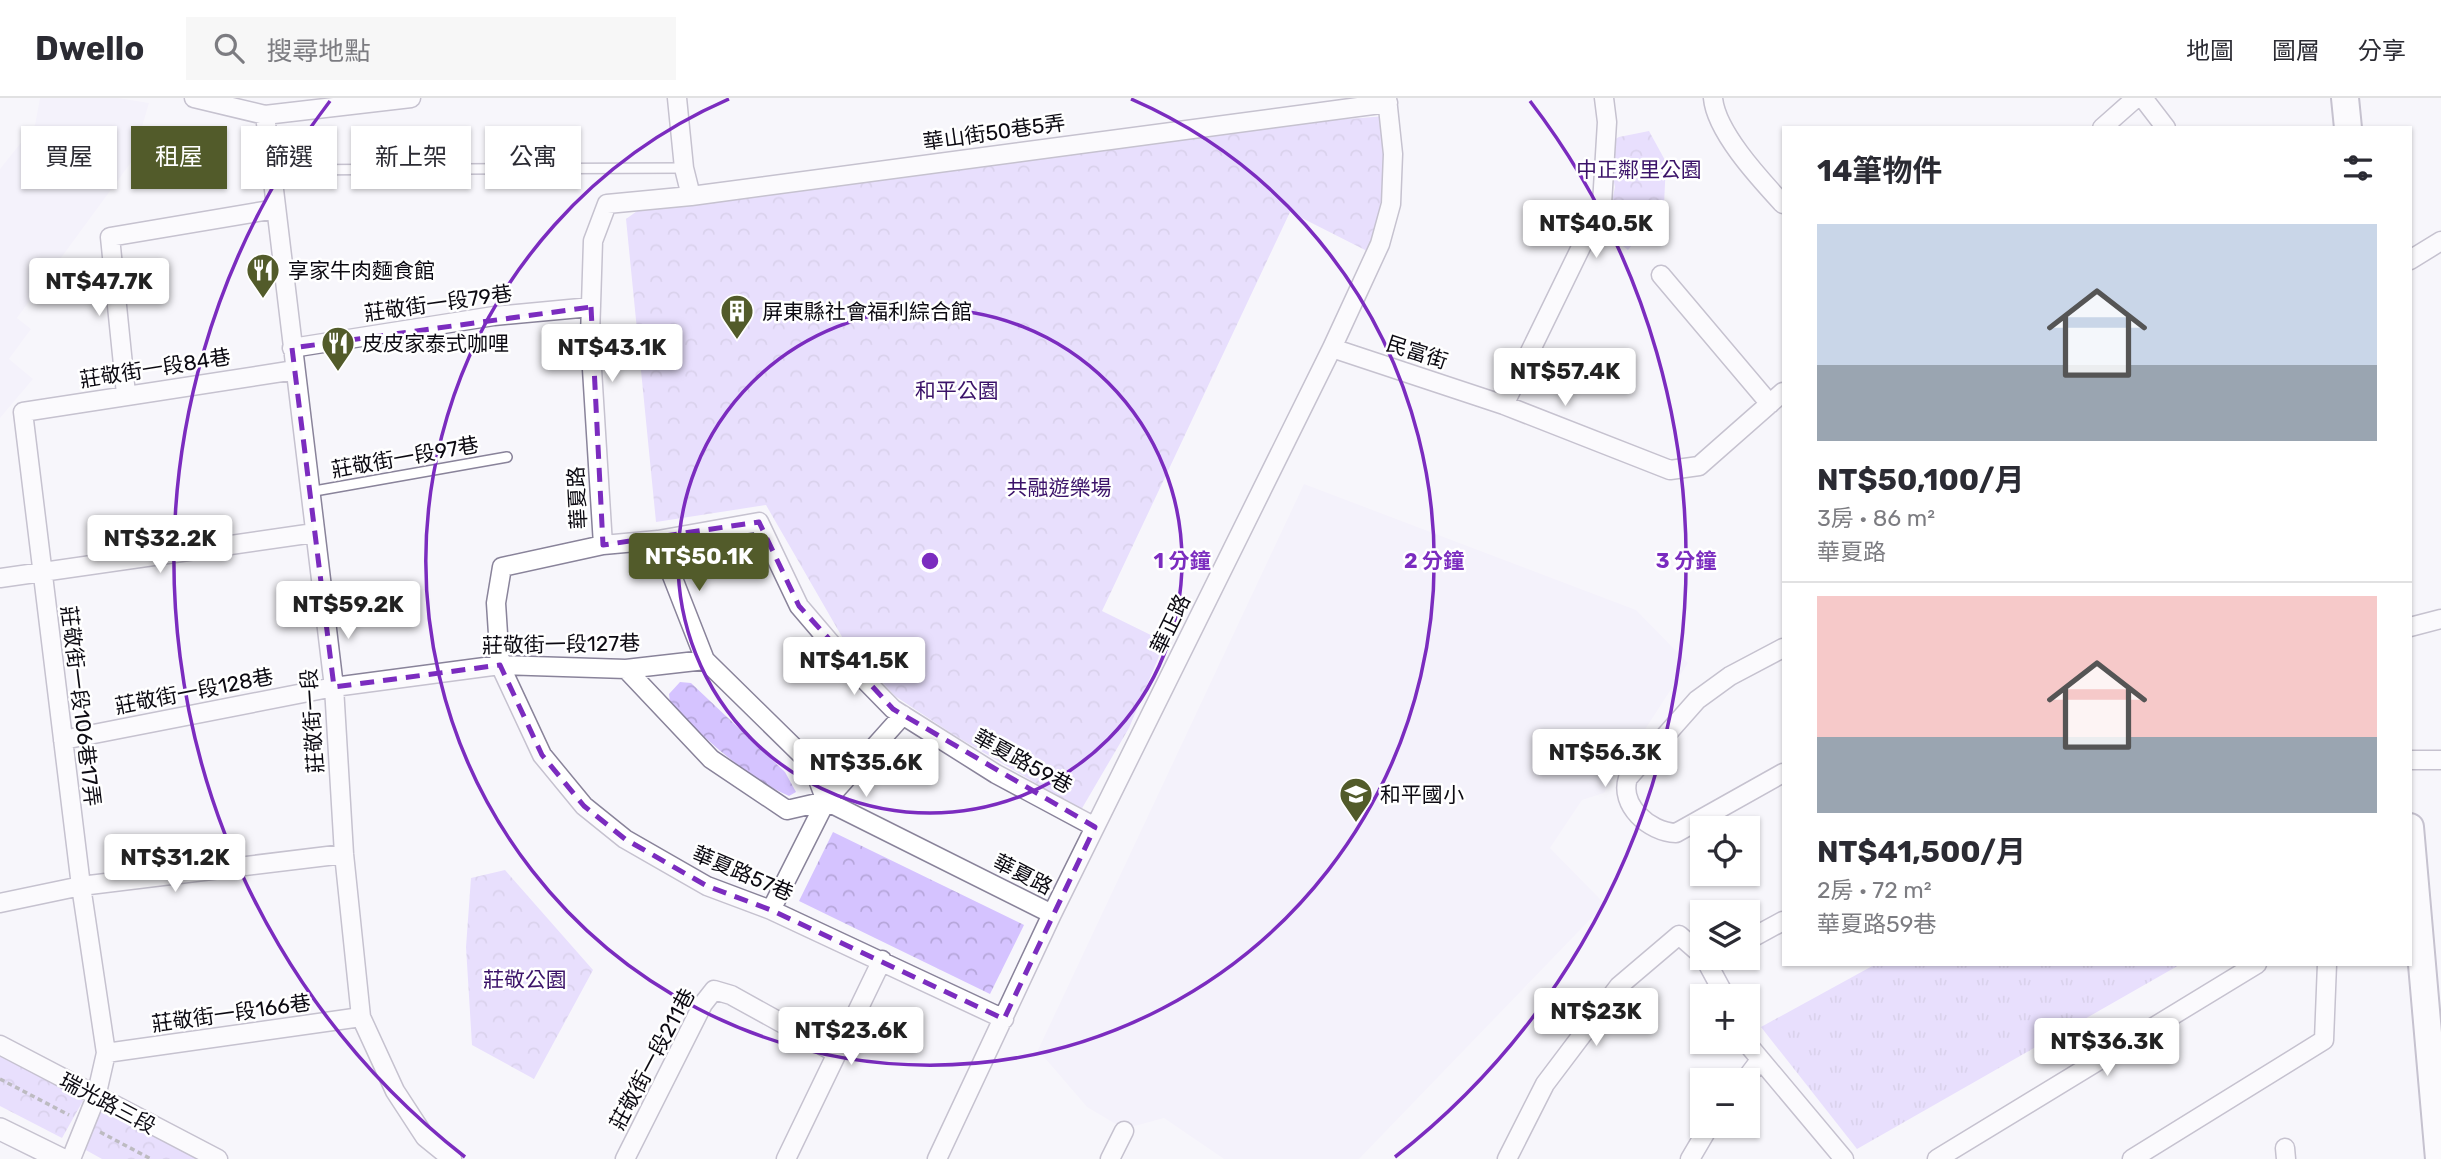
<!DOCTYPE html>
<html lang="zh-TW">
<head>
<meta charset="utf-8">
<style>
  :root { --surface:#fff; --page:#f7f7f7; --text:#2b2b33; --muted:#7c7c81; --line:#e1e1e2; --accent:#525b2a }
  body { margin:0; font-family:Rubik,"Noto Sans TC",sans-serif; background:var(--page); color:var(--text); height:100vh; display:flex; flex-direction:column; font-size:26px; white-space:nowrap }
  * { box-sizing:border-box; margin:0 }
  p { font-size:23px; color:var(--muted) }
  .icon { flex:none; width:38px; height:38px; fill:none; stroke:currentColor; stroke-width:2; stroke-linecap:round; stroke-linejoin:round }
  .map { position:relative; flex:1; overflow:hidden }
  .side { position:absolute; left:1782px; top:28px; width:630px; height:840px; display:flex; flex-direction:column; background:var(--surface); border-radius:0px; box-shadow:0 2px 5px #0004 }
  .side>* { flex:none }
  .hud { position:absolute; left:21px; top:28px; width:665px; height:63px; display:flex; gap:14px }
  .buttons { position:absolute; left:1690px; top:718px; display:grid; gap:14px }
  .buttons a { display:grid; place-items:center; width:70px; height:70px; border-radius:0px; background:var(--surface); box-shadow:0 2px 5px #0004; font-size:35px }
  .price { position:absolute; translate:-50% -60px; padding:0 16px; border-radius:7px; background:#fff; color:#222; font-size:23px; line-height:46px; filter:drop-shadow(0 2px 4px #0008) }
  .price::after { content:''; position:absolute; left:50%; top:42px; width:21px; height:16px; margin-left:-10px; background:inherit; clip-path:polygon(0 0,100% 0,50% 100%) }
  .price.active { background:var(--accent); color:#fff }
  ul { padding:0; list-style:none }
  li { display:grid; align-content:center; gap:14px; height:371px; padding:0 35px }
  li+li { border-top:2px solid var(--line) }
  li span { display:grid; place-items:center; height:217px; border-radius:0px; color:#555 }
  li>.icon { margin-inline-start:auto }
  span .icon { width:126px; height:126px; fill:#fffc; stroke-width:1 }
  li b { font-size:30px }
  h2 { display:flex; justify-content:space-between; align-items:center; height:84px; padding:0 35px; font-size:30px }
  .tag { padding:0 24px; border-radius:0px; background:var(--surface); box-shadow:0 2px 5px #0004; font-size:24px; line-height:63px }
  .tag.active { background:var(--accent); color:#fff }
  header { display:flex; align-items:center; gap:42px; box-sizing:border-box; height:98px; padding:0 35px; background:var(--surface); border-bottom:2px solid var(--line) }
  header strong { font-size:33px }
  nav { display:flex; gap:38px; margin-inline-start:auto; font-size:24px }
  .search { width:490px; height:63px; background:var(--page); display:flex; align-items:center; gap:18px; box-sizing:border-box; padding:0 24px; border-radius:0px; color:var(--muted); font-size:26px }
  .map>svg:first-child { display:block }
  .built { fill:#f0edfa }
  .grass { fill:url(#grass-tufts) }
  .park { fill:url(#park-crowns) }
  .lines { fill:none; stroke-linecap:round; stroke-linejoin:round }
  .service-casing { stroke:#89839a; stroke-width:12 }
  .minor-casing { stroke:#89839a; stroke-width:21 }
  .tertiary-casing { stroke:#89839a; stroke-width:24 }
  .primary-casing { stroke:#89839a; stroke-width:30 }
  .path { stroke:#76747b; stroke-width:3.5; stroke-dasharray:5 3.5; stroke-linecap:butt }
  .service { stroke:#fff; stroke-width:9 }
  .minor { stroke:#fff; stroke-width:18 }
  .tertiary { stroke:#fff; stroke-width:21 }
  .primary { stroke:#fff; stroke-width:26 }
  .marked { fill:none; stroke:#7b2cbf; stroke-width:5; stroke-dasharray:14 9; stroke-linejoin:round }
  .ring { fill:none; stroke:#7b2cbf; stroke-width:3.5 }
  .labels { text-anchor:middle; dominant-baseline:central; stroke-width:5; stroke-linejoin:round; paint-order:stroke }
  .street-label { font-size:21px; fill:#0c0a12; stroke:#fff }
  .park-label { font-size:21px; fill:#3b1369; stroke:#fff }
  .poi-label { font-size:21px; fill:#0c0a12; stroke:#fff; text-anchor:start }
  .centre { fill:#7b2cbf; stroke:#fff; stroke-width:3.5 }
  .ring-label { font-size:21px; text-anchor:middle; font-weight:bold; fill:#7b2cbf; stroke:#fff; stroke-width:5; stroke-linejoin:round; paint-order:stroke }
</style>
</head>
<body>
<header>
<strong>Dwello</strong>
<div class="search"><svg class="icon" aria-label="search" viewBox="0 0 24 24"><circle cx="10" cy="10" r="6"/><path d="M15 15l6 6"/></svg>搜尋地點</div>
<nav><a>地圖</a><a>圖層</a><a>分享</a></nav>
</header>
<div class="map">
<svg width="2441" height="1061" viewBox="0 0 2441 1061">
  <defs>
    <pattern id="grass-tufts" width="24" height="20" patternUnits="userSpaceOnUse" patternTransform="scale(1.75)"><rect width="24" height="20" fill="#d5c3ff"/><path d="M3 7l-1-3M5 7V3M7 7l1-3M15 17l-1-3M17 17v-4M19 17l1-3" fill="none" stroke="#b6a6da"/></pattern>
    <pattern id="park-crowns" width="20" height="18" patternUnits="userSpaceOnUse" patternTransform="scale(1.75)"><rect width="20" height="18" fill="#d5c3ff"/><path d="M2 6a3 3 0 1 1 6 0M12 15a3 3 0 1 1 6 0" fill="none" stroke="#b6a6da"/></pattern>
  </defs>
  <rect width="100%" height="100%" fill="#f7f6fb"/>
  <!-- built -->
  <path class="built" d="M40,0H118L149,5L132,63L17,220L31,231L9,261L33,281L0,320V71L35,27Z
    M1304,386L1636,512L1688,565L1604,695L1582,702L1550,750L1605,806L1359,1061H1224L1164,1020L1124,1031L1087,1009L1038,952Z"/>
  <!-- grass -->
  <path class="grass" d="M1876,866H2181L1857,1051L1761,929Z"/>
  <!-- park -->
  <path class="park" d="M1387,18L1391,78L1369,154L1290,114L1102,513L1165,544L1129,630L1081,712L954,637L895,598L845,544L766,407L656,424L626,121L644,108L1255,28Z
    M1649,33L1666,64L1664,107L1628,152L1610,138L1609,118L1615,89L1606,46L1619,39Z
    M680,584L691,585L785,674L796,694L789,698C742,676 706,642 670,605L669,596Z
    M833,734L1024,827L990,896L799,803Z
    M505,772L593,872L534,981L472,947L466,849L471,780Z
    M0,957L84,1001L62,1040L0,1008Z
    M103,1010L201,1061H102L84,1051Z"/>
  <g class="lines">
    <defs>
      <path id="service" d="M271,72L684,70
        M309,394L507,359"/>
      <path id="minor" d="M194,0L265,17L411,0
        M677,0L684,70L691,98
        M1713,0C1716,34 1760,81 1783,106
        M2143,0L2166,30
        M265,17L334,589L344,756L361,919L395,993L425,1039L452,1061
        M2102,30L2136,0
        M2410,162L2441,143
        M1661,177L1770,306
        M292,250L494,218L591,209
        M1332,250L1504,307L1670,372L1699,368L1783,294
        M126,296L110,139L276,111
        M1504,307L1602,106L1607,24L1604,0
        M658,442L705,562L813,668L826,703L1052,816
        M603,447L502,469L496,505L500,567L542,657L584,708L625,741L707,788L771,812L1004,921
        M0,480L314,435
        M2410,529L2441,521
        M1783,550L1730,578L1697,602L1628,680C1619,707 1649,734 1676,735L1783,675
        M626,571L711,661L787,712L826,703
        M63,642L334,589L500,567L626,571L705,562
        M2410,662H2441
        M1095,729L996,676L893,611L846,563L799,508L759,424L658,442L603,447L590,239L593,143L607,106L691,98L1388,5
        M0,805L81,788L344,756
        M771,812L826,703L903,617
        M1748,842L1783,823
        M1704,859L1725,898
        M1745,943L1844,1061
        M0,947L218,1061
        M106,955L361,919
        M1745,982L1760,962
        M2285,1050L2286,1061
        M71,1061L96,999L106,955L81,788L23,314L295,272
        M625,1061L703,906L714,892L731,897L836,955
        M786,1061L882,862
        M937,1061L1052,816L1332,250L1380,146L1391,106L1393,56L1387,0
        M1110,1061L1124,1033
        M1507,1061L1545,986L1619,888L1679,837L1703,858
        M1690,1061L1710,1027
        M1937,1061L2257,866
        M2132,1061L2324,942L2327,866"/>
      <path id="tertiary" d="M0,1031L61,1061"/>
      <path id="primary" d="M2345,0L2348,30
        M2410,729L2439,1061"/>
    </defs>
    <!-- service casing -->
    <use href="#service" class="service-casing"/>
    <!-- minor casing -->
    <use href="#minor" class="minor-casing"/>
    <!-- tertiary casing -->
    <use href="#tertiary" class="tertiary-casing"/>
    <!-- primary casing -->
    <use href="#primary" class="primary-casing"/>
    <!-- path -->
    <path class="path" d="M0,981L69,1017
      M100,1034L151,1061"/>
    <!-- service -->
    <use href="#service" class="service"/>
    <!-- minor -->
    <use href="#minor" class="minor"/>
    <!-- tertiary -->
    <use href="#tertiary" class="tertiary"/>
    <!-- primary -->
    <use href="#primary" class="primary"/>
  </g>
  <!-- marked area -->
  <path d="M0 0H2441V1061H0ZM591,209L603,447L759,424L799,508L893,611L1095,729L1004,921L771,812L707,788L625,741L584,708L542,657L500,567L334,589L292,250Z" fill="#f7f6fb" fill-opacity=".55" fill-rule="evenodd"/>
  <path class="marked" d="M591,209L603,447L759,424L799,508L893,611L1095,729L1004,921L771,812L707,788L625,741L584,708L542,657L500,567L334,589L292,250Z"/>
  <!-- distance rings -->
  <g class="ring">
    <circle cx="930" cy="463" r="252"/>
    <path d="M1131 1A504 504 0 1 1 729 1"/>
    <path d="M465 1059A756 756 0 0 1 330 3M1530 3A756 756 0 0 1 1395 1059"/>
  </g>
  <!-- icons -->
  <defs>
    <symbol id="restaurant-pin" viewBox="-11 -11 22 30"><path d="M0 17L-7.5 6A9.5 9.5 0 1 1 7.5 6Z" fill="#525b2a" stroke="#fff"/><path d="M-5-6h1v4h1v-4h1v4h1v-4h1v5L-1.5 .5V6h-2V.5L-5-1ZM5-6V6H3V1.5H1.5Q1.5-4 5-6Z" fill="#fff"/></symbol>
    <symbol id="building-pin" viewBox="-11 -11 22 30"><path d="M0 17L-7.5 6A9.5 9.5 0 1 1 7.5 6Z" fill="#525b2a" stroke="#fff"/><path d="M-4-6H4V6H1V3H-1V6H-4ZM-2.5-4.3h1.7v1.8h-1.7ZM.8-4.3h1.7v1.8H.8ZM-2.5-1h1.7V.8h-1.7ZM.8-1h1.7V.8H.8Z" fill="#fff"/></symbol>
    <symbol id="school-pin" viewBox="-11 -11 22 30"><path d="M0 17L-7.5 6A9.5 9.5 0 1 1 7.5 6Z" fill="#525b2a" stroke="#fff"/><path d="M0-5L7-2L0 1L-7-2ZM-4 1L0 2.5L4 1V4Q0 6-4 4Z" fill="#fff"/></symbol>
  </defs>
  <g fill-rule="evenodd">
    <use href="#restaurant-pin" x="244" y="153" width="38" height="52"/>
    <use href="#building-pin" x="718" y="194" width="38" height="52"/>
    <use href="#restaurant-pin" x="319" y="226" width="38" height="52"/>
    <use href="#school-pin" x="1337" y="677" width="38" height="52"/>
  </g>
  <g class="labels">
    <!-- street labels -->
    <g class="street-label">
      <text transform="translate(994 34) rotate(-8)">華山街50巷5弄</text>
      <text transform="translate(438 205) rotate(-8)">莊敬街一段79巷</text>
      <text transform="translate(1417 254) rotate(18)">民富街</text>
      <text transform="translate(155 270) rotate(-9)">莊敬街一段84巷</text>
      <text transform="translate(405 359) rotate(-10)">莊敬街一段97巷</text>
      <text transform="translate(577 400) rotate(-93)">華夏路</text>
      <text transform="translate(1170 526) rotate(-64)">華正路</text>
      <text transform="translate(561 546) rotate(-1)">莊敬街一段127巷</text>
      <text transform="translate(194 593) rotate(-11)">莊敬街一段128巷</text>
      <text transform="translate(81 608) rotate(83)">莊敬街一段106巷17弄</text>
      <text transform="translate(312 623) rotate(-94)">莊敬街一段</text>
      <text transform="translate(1023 663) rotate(29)">華夏路59巷</text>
      <text transform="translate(743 775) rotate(23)">華夏路57巷</text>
      <text transform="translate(1023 776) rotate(27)">華夏路</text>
      <text transform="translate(231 915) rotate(-8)">莊敬街一段166巷</text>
      <text transform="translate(652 961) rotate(-62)">莊敬街一段211巷</text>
      <text transform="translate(108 1005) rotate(28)">瑞光路三段</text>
    </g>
    <!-- park labels -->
    <g class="park-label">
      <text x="1639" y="71">中正鄰里公園</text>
      <text x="957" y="292">和平公園</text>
      <text x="1059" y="389">共融遊樂場</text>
      <text x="525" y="881">莊敬公園</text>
    </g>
    <!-- poi labels -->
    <g class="poi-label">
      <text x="288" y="172">享家牛肉麵食館</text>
      <text x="762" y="213">屏東縣社會福利綜合館</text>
      <text x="362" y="245">皮皮家泰式咖哩</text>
      <text x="1380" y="696">和平國小</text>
    </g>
  </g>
  <circle cx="930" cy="463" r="10" class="centre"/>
  <g class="ring-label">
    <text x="1182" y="470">1 分鐘</text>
    <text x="1434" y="470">2 分鐘</text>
    <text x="1686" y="470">3 分鐘</text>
  </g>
</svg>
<div class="buttons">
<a><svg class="icon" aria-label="locate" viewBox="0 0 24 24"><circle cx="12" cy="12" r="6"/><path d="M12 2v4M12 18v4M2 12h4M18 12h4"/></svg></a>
<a><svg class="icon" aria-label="layers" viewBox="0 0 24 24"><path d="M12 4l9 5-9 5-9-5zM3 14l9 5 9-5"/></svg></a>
<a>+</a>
<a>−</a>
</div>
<b class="price" style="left:1596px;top:162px">NT$40.5K</b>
<b class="price" style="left:99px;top:220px">NT$47.7K</b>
<b class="price" style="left:612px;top:286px">NT$43.1K</b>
<b class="price" style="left:1565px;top:310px">NT$57.4K</b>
<b class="price" style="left:160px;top:477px">NT$32.2K</b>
<b class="price active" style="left:699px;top:495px">NT$50.1K</b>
<b class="price" style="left:348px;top:543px">NT$59.2K</b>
<b class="price" style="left:854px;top:599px">NT$41.5K</b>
<b class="price" style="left:1605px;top:691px">NT$56.3K</b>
<b class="price" style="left:866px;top:701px">NT$35.6K</b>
<b class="price" style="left:175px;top:796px">NT$31.2K</b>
<b class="price" style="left:1596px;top:950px">NT$23K</b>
<b class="price" style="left:851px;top:969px">NT$23.6K</b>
<b class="price" style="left:2107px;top:980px">NT$36.3K</b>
<div class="hud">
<a class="tag">買屋</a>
<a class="tag active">租屋</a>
<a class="tag">篩選</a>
<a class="tag">新上架</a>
<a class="tag">公寓</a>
</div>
<section class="side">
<h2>14筆物件<svg class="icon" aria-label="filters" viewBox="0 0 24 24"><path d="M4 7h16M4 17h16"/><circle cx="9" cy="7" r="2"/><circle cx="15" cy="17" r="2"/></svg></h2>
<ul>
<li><span style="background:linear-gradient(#c9d6e8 65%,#9aa5b1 0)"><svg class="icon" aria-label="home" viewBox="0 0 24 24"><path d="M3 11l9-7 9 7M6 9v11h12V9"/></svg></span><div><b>NT$50,100/月</b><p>3房 · 86 m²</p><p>華夏路</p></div></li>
<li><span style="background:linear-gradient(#f6c9c9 65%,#9aa5b1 0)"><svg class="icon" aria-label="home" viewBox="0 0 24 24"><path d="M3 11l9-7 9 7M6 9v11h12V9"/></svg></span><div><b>NT$41,500/月</b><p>2房 · 72 m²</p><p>華夏路59巷</p></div></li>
</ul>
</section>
</div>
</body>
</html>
